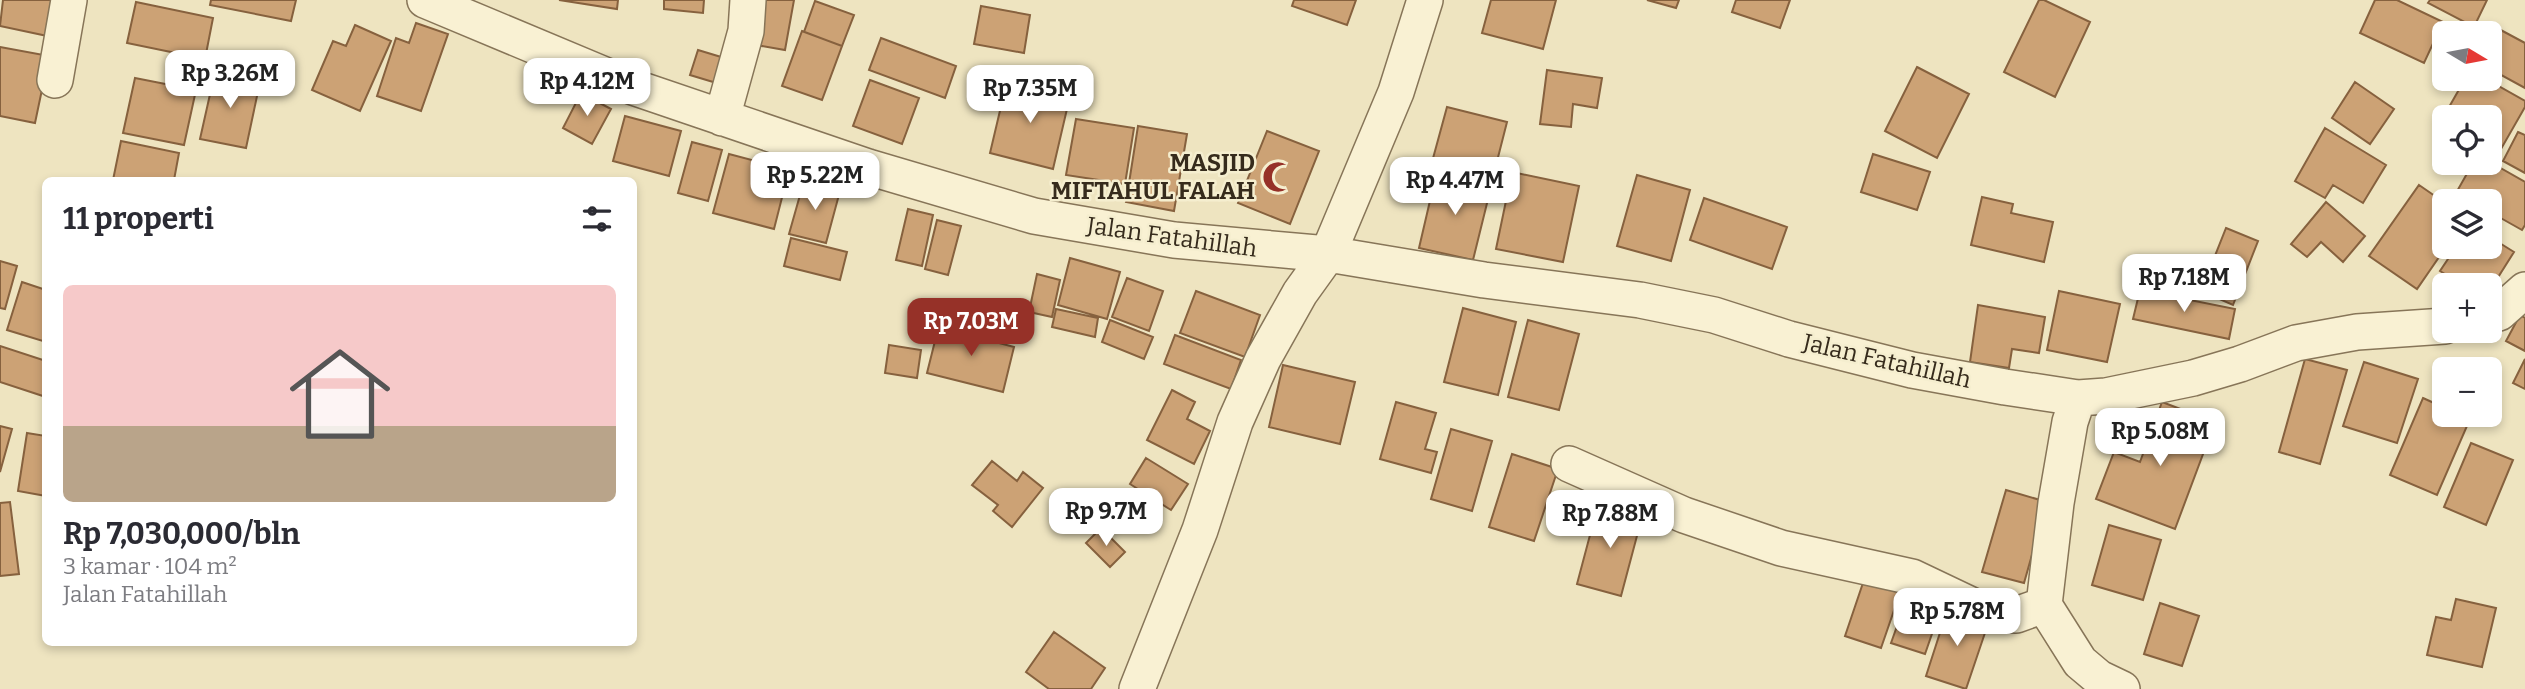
<!DOCTYPE html>
<html lang="id">
<head>
<meta charset="utf-8">
<style>
  :root { --surface:#fff; --page:#f2f2f3; --text:#2b2b33; --muted:#7c7c81; --line:#e1e1e2; --accent:#963128 }
  body { margin:0; font-family:Bitter,serif; background:var(--page); color:var(--text); height:100vh; display:flex; flex-direction:column; font-size:26px; white-space:nowrap }
  * { box-sizing:border-box; margin:0 }
  p { font-size:23px; color:var(--muted) }
  .icon { flex:none; width:38px; height:38px; fill:none; stroke:currentColor; stroke-width:2; stroke-linecap:round; stroke-linejoin:round }
  .map { position:relative; flex:1; overflow:hidden }
  .drawer { position:absolute; left:42px; top:177px; width:595px; height:469px; display:flex; flex-direction:column; background:var(--surface); border-radius:10px; box-shadow:0 4px 10px #0003 }
  .drawer>* { flex:none }
  .needle { width:46px; rotate:100deg }
  .controls { position:absolute; left:2432px; top:21px; display:grid; gap:14px }
  .controls a { display:grid; place-items:center; width:70px; height:70px; border-radius:10px; background:var(--surface); box-shadow:0 4px 10px #0003; font-size:35px }
  .price { position:absolute; translate:-50% -60px; padding:0 16px; border-radius:14px; background:#fff; color:#222; font-size:23px; line-height:46px; filter:drop-shadow(0 2px 4px #0008) }
  .price::after { content:''; position:absolute; left:50%; top:42px; width:21px; height:16px; margin-left:-10px; background:inherit; clip-path:polygon(0 0,100% 0,50% 100%) }
  .price.on { background:var(--accent); color:#fff }
  ul { padding:0; list-style:none }
  li { display:grid; align-content:center; gap:14px; height:371px; padding:0 21px }
  li+li { border-top:2px solid var(--line) }
  li span { display:grid; place-items:center; height:217px; border-radius:10px; color:#555 }
  li>.icon { margin-inline-start:auto }
  span .icon { width:126px; height:126px; fill:#fffc; stroke-width:1 }
  li b { font-size:30px }
  h2 { display:flex; justify-content:space-between; align-items:center; height:84px; padding:0 21px; font-size:30px }
  .map>svg:first-child { display:block }
  .building { fill:#cca275; stroke:#86613e; stroke-width:2 }
  .lines { fill:none; stroke-linecap:round; stroke-linejoin:round }
  .minor-casing { stroke:#877558; stroke-width:38 }
  .minor { stroke:#f9f1d3; stroke-width:35 }
  .labels { text-anchor:middle; dominant-baseline:central; stroke-width:5; stroke-linejoin:round; paint-order:stroke }
  .poi-label { font-size:24px; font-weight:bold; fill:#362b1c; stroke:#f5eecf; text-anchor:end }
  .street-label { font-size:24px; fill:#362b1c; stroke:#f5eecf }
</style>
</head>
<body>
<div class="map">
<svg width="2525" height="689" viewBox="0 0 2525 689">
  <rect width="100%" height="100%" fill="#eee4c0"/>
  <!-- building -->
  <path class="building" d="M3,0H59L52,37L0,26Z
    M211,0H296L291,21L210,5Z
    M559,0H618L617,9Z
    M664,0H704L703,13L664,9Z
    M764,0H794L785,50L756,45Z
    M1294,0H1356L1347,25L1292,6Z
    M1491,0H1556L1543,49L1482,33Z
    M1647,0H1679L1676,8Z
    M1736,0H1790L1780,28L1732,12Z
    M2039,0H2044L2090,22L2055,97L2004,72Z
    M2375,0H2397L2443,22L2424,63L2360,33Z
    M2430,0H2487L2474,27L2428,3Z
    M815,1L854,15L842,46L804,32Z
    M136,2L213,18L205,59L127,43Z
    M981,6L1030,15L1024,53L974,44Z
    M416,23L448,34L421,111L377,96L396,38L409,43Z
    M355,25L391,41L360,111L312,90L333,41L346,46Z
    M2497,28L2525,43V88L2490,69V41Z
    M802,31L842,46L822,100L782,86Z
    M881,38L956,66L945,98L869,70Z
    M0,47L49,56L35,123L0,116Z
    M698,50L731,60L723,85L690,75Z
    M1917,67L1969,94L1937,158L1885,131Z
    M1547,70L1602,78L1597,108L1573,104L1571,127L1540,124Z
    M215,72L260,82L246,148L200,139Z
    M135,78L196,90L184,145L123,133Z
    M2465,79H2486L2525,101V107L2497,156L2490,152V117H2445V126L2440,123Z
    M870,80L919,98L902,144L853,126Z
    M1007,81L1070,96L1053,169L990,153Z
    M2355,82L2394,109L2370,144L2332,118Z
    M581,93L611,109L592,144L563,128Z
    M1447,107L1507,122L1493,177L1432,162Z
    M625,116L681,131L669,176L613,161Z
    M1076,119L1134,128L1125,184L1066,175Z
    M1138,126L1187,134L1174,211L1126,202Z
    M2325,128L2386,165L2363,203L2333,185L2325,198L2295,181Z
    M1267,131L1319,151L1290,224L1238,203Z
    M2518,132L2525,135V173L2503,161Z
    M121,141L179,153L174,180H113Z
    M692,142L722,150L708,201L678,193Z
    M729,154L789,170L774,229L713,213Z
    M1873,154L1930,172L1917,210L1861,192Z
    M2490,162L2525,182V225L2522,230L2490,212V201H2472L2456,193L2473,163Z
    M1512,172L1579,186L1563,262L1496,249Z
    M1436,175L1491,187L1473,260L1419,248Z
    M1637,175L1690,190L1671,261L1617,246Z
    M804,181L840,191L826,243L789,234Z
    M2419,185L2445,203L2446,247L2417,289L2369,256Z
    M1982,197L2013,204L2011,213L2053,222L2044,262L1971,245Z
    M1704,198L1787,227L1772,269L1690,240Z
    M2326,202L2365,236L2343,262L2321,242L2307,257L2291,244Z
    M908,209L933,215L922,266L896,260Z
    M937,220L961,226L948,275L925,269Z
    M2226,228L2258,241L2233,305L2201,291Z
    M2490,237L2514,252L2490,290V285H2463L2440,271L2456,247H2490Z
    M791,238L847,252L840,280L784,266Z
    M1070,258L1120,272L1107,319L1058,305Z
    M0,261L17,266L5,309L0,308Z
    M1037,274L1060,280L1052,317L1029,312Z
    M1127,278L1163,291L1149,331L1112,317Z
    M22,282L46,290V342L7,330Z
    M2140,290L2235,309L2229,339L2133,319Z
    M1196,291L1260,315L1245,357L1180,333Z
    M2059,291L2120,304L2107,362L2047,350Z
    M1978,305L2045,317L2039,353L2012,349L2009,368L1970,362Z
    M1463,308L1516,322L1498,395L1444,382Z
    M1056,309L1098,318L1095,337L1052,327Z
    M2520,315L2525,318V351L2506,341Z
    M1110,320L1153,337L1144,359L1102,342Z
    M1528,320L1579,334L1559,410L1508,397Z
    M956,323L990,331L988,340L1014,347L1003,392L927,373L938,329L954,332Z
    M1175,335L1241,360L1231,389L1164,364Z
    M889,345L921,350L917,378L885,373Z
    M0,346L46,361V397L0,382Z
    M2305,359L2347,370L2320,464L2279,452Z
    M2525,359V389L2513,383Z
    M2364,362L2418,379L2397,443L2343,426Z
    M1283,365L1355,382L1340,444L1269,427Z
    M1172,390L1195,402L1187,419L1210,431L1194,464L1147,440Z
    M2423,398L2445,408V415H2461L2470,419L2437,495L2390,475Z
    M1396,402L1436,413L1425,449L1437,452L1431,473L1380,459Z
    M2162,402L2215,422L2175,529L2096,499L2114,452L2140,462Z
    M0,426L12,429L0,472Z
    M1451,429L1492,441L1472,511L1431,499Z
    M27,433L46,436V496L18,491Z
    M2471,443L2513,460L2486,525L2444,507Z
    M1512,454L1558,469L1534,541L1489,527Z
    M1146,458L1188,484L1171,510L1130,484Z
    M992,461L1017,481L1023,472L1043,488L1012,527L993,511L998,505L972,485Z
    M2006,490L2047,502L2024,583L1982,572Z
    M10,502L19,574L0,576V503Z
    M1598,505L1642,517L1621,596L1577,584Z
    M2109,525L2161,540L2143,600L2092,585Z
    M1101,528L1125,552L1110,567L1086,543Z
    M1865,577L1901,590L1881,648L1845,636Z
    M1912,584L1945,596L1925,654L1891,643Z
    M2456,599L2496,608L2482,667L2427,655L2436,617L2451,620Z
    M2160,603L2199,616L2182,666L2144,654Z
    M1948,608L1989,621L1966,689L1926,676Z
    M1054,632L1105,668L1091,689H1049L1026,672Z"/>
  <g class="lines">
    <defs>
      <path id="minor" d="M425,0L633,87L868,167L1034,216L1174,240L1328,254L1484,280L1640,300L1714,315L1789,339L1912,370L2005,387L2078,398L2106,396L2193,378L2240,364L2296,343L2357,332L2445,326
        M55,80L69,0
        M722,118L746,31L748,0
        M2490,315L2499,313L2525,290
        M2078,398L2070,422L2056,503L2044,605L2080,662L2099,678L2122,689
        M1569,464L1684,515L1781,548L1912,577L1975,607L1997,614L2016,615L2044,605
        M1137,689L1200,530L1235,422L1263,359L1300,293L1328,254L1396,92L1425,0"/>
    </defs>
    <!-- minor casing -->
    <use href="#minor" class="minor-casing"/>
    <!-- minor -->
    <use href="#minor" class="minor"/>
  </g>
  <!-- icons -->
  <defs>
    <symbol id="mosque-bare" viewBox="-9 -9 18 18"><path d="M3.5-4.9A6 6 0 1 0 3.5 4.9A5 5 0 1 1 3.5-4.9Z" fill="#963128" stroke="#f5eecf" stroke-width="2.5" paint-order="stroke"/></symbol>
  </defs>
  <g fill-rule="evenodd">
    <use href="#mosque-bare" x="1256" y="155" width="44" height="44"/>
  </g>
  <g class="labels">
    <!-- poi labels -->
    <g class="poi-label">
      <text x="1255" y="163">MASJID<tspan x="1255" dy="28">MIFTAHUL FALAH</tspan></text>
    </g>
    <!-- street labels -->
    <g class="street-label">
      <text transform="translate(1172 237) rotate(8)">Jalan Fatahillah</text>
      <text transform="translate(1887 361) rotate(13)">Jalan Fatahillah</text>
    </g>
  </g>
</svg>
<div class="controls">
<a><svg class="needle" viewBox="-14 -14 28 28"><path d="M0-13l5 13h-10z" fill="#e53935"/><path d="M0 13l5-13h-10z" fill="#7c7c81"/></svg></a>
<a><svg class="icon" aria-label="locate" viewBox="0 0 24 24"><circle cx="12" cy="12" r="6"/><path d="M12 2v4M12 18v4M2 12h4M18 12h4"/></svg></a>
<a><svg class="icon" aria-label="layers" viewBox="0 0 24 24"><path d="M12 4l9 5-9 5-9-5zM3 14l9 5 9-5"/></svg></a>
<a>+</a>
<a>−</a>
</div>
<b class="price" style="left:230px;top:110px">Rp 3.26M</b>
<b class="price" style="left:587px;top:118px">Rp 4.12M</b>
<b class="price" style="left:1030px;top:125px">Rp 7.35M</b>
<b class="price" style="left:815px;top:212px">Rp 5.22M</b>
<b class="price" style="left:1455px;top:217px">Rp 4.47M</b>
<b class="price" style="left:2184px;top:314px">Rp 7.18M</b>
<b class="price on" style="left:971px;top:358px">Rp 7.03M</b>
<b class="price" style="left:2160px;top:468px">Rp 5.08M</b>
<b class="price" style="left:1106px;top:548px">Rp 9.7M</b>
<b class="price" style="left:1610px;top:550px">Rp 7.88M</b>
<b class="price" style="left:1957px;top:648px">Rp 5.78M</b>
<section class="drawer">
<h2>11 properti<svg class="icon" aria-label="filters" viewBox="0 0 24 24"><path d="M4 7h16M4 17h16"/><circle cx="9" cy="7" r="2"/><circle cx="15" cy="17" r="2"/></svg></h2>
<ul>
<li><span style="background:linear-gradient(#f6c9c9 65%,#b9a48a 0)"><svg class="icon" aria-label="home" viewBox="0 0 24 24"><path d="M3 11l9-7 9 7M6 9v11h12V9"/></svg></span><div><b>Rp 7,030,000/bln</b><p>3 kamar · 104 m²</p><p>Jalan Fatahillah</p></div></li>
</ul>
</section>
</div>
</body>
</html>
